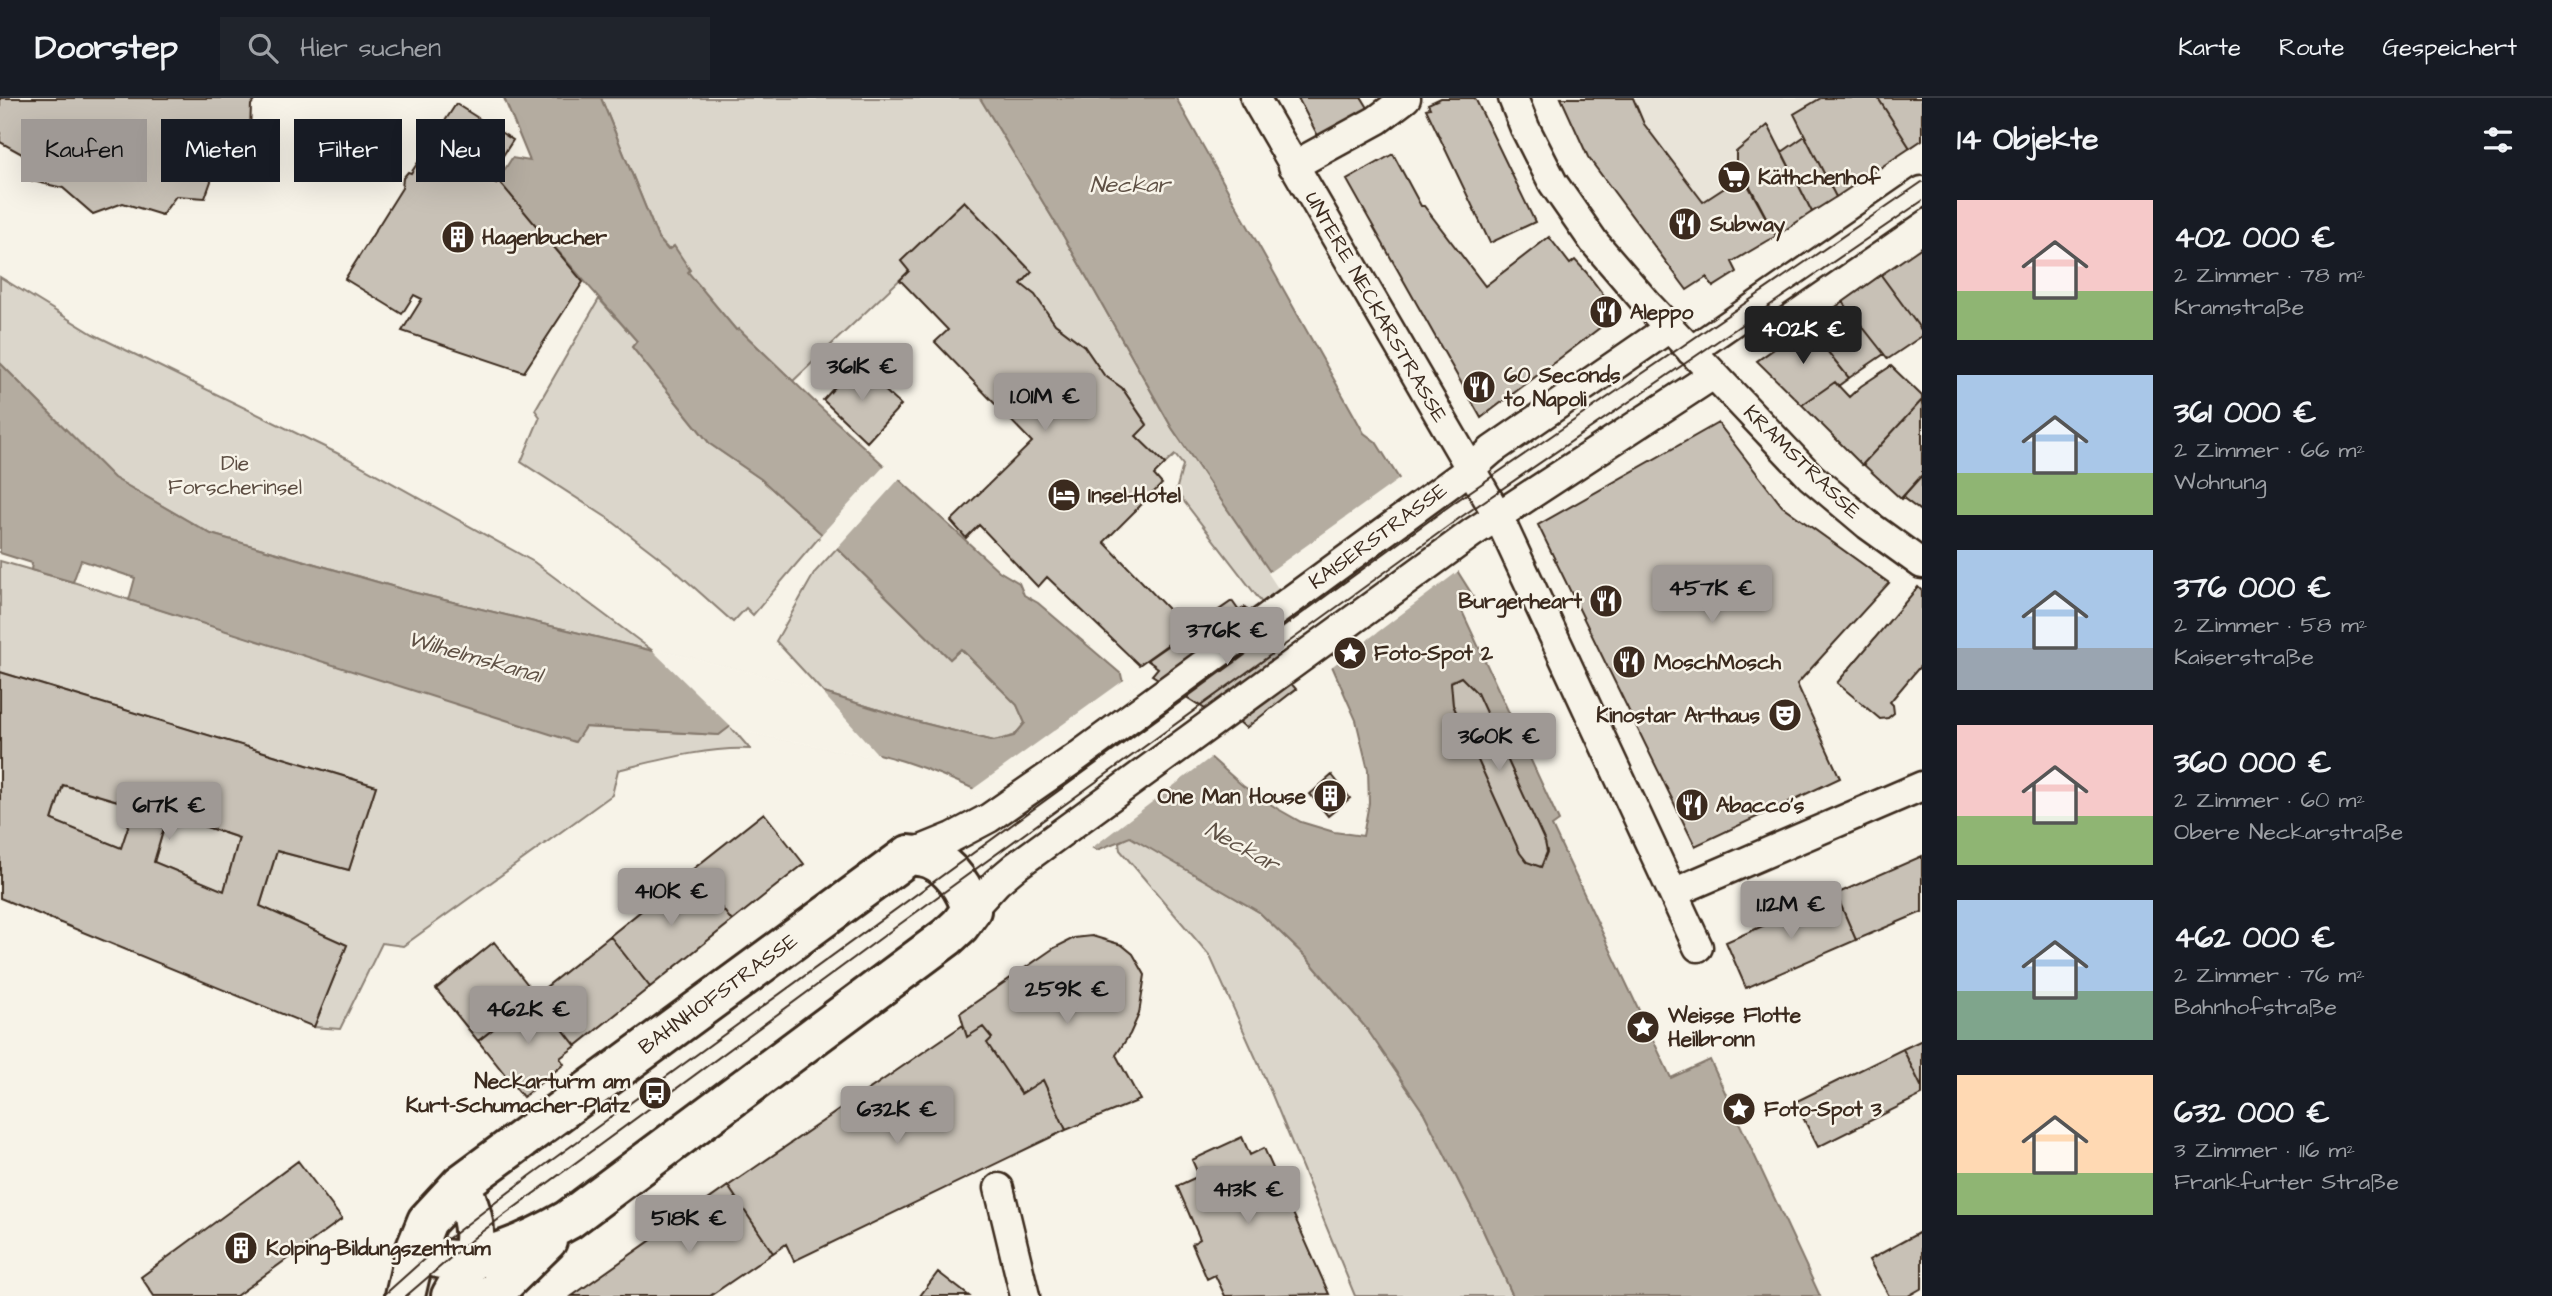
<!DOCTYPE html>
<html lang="de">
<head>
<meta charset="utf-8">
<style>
  :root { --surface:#171b24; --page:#20242c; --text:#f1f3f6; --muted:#9ea1a6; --line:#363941; --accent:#9f9995 }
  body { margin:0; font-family:"Architects Daughter",sans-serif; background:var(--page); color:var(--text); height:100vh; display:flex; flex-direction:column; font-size:26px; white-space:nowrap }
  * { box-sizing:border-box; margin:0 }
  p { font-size:23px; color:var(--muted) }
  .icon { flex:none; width:38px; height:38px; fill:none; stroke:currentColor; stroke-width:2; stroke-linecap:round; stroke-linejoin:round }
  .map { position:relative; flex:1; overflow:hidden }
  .sheet { display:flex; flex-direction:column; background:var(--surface); width:630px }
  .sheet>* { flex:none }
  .top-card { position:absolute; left:21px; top:21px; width:665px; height:63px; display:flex; gap:14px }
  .price { position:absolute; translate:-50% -60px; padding:0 16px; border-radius:7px; background:var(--accent); color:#111; font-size:23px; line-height:46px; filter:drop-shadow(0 2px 4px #0008) }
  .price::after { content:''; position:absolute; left:50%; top:42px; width:21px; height:16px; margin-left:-10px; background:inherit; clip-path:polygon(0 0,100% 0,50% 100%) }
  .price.active { background:#222; color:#fff }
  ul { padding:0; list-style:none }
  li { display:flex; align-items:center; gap:21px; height:175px; padding:0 35px }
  li span { display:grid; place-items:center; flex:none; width:196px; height:140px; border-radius:0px; color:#555 }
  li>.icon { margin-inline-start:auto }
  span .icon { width:84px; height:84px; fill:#fffc; stroke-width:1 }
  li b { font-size:30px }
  h2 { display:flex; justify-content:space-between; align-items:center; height:84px; padding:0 35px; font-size:30px }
  .tag { padding:0 24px; border-radius:0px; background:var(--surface); box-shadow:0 7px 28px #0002; font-size:24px; line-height:63px }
  .tag.active { background:var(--accent); color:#111 }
  header { display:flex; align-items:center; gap:42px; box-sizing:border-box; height:98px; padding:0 35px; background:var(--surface); border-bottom:2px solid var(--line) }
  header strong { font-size:33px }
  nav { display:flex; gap:38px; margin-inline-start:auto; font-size:24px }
  .search { width:490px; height:63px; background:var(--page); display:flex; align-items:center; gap:18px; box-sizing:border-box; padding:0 24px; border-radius:0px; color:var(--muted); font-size:26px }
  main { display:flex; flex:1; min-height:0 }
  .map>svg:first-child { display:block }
  .built { fill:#e9e4d9 }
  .green { fill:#dbd6cb; stroke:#8b8074; stroke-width:2 }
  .water { fill:#b4aca0; stroke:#84786c; stroke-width:2; fill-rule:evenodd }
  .pier { fill:#f7f3e8 }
  .building { fill:#c8c1b6; stroke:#3b2a1e; stroke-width:2; fill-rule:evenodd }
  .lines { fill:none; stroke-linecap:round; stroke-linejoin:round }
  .street-casing { stroke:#3b2a1e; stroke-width:33 }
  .secondary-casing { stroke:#3b2a1e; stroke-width:44 }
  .street { stroke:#f7f3e8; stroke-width:28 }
  .secondary { stroke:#f7f3e8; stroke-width:38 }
  .tram { stroke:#3b2a1e; stroke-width:2 }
  .labels { text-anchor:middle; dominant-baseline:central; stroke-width:5; stroke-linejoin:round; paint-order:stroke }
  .poi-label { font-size:21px; font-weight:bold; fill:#3b2a1e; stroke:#f7f3e8; text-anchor:start }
  .street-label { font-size:21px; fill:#3b2a1e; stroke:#f7f3e8 }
  .park-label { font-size:21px; fill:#5b4c41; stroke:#f7f3e8 }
  .water-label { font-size:23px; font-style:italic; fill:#5f5145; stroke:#f7f3e8 }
</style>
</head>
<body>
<header>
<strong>Doorstep</strong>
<div class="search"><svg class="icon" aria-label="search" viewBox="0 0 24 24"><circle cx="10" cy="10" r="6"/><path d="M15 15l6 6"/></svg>Hier suchen</div>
<nav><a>Karte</a><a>Route</a><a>Gespeichert</a></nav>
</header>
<main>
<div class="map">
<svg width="1922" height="1198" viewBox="0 0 1922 1198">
  <rect width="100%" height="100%" fill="#f7f3e8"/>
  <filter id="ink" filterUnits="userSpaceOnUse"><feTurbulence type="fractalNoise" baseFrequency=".0143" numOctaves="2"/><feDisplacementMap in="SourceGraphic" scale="14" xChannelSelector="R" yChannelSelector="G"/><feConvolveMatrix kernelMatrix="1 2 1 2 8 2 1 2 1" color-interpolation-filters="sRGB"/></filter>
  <g filter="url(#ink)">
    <!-- built -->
    <path class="built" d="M1561,0H1922V42L1732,164L1737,174L1713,189L1707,180L1687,192L1588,59Z"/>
    <!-- green -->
    <path class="green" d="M601,0H980L1064,139L1172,330L1295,509L1276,523L1176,393L1183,367L1175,357L1165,366L1136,338L1147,326L1122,290L1104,277L1084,248L1055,226L1021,186L1032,174L964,103L901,163L909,173L793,283L739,231L737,233L687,174L673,149L669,152L658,140Z
      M0,179L93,236L347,360L534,464L653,553L412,494L211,436L114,380L0,265Z
      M599,201L637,243L632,249L710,346L761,381L822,436L753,517L746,510L733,524L669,467L609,421L521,364L540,319L535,312Z
      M837,450L950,561L961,551L1017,607L1025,625L1014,638L994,643L915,623L824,595L776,543L815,474Z
      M0,463L73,484L575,643L584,629L719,637L730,628L750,651C707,649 660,662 618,672L612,697L403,848L382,845L340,931L314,929L347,847L260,808L277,753L349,772L376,688L0,574Z
      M63,687L135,708L121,750L52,722Z
      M168,716L239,740L224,793L154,764Z
      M1130,738L1259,814L1307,860L1367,931L1424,1015L1481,1128L1513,1198H1355L1268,987L1210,858L1120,752L1119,744Z"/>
    <!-- water -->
    <path class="water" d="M504,0H601L658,140L668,152L674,148L690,172L688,174L736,232L739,231L818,307L999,473L1019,485L1024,497L1038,505L1121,576L1122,581L1243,688L1278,711L1301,724L1334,734L1363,738L1369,705L1368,672L1356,622L1328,559L1172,330L1064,139L980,0H1176L1364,335L1376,344L1473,498L1461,511L1559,723L1552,728L1671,980L1710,962L1820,1198H1513L1481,1128L1424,1015L1367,931L1307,860L1259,814L1130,739L1097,752C1036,721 968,684 903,663C847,646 788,639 731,628L719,637L585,629L575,644L129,502L135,480L81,462L73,484L31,472L32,465L0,455V265L114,380L211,436L412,494L824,595L915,623L994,643L1014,638L1025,625L1017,607L961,551L950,561L837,450L761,381L710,346L632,249L637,243L508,96L498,82L512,60L530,63ZM1461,579L1477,595L1545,744L1547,754L1541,769L1527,764L1520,755L1453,607L1451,583Z"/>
    <!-- pier -->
    <path class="pier" d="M886,366L901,379L835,452L819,439Z
      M1402,379L1460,472L1330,570L1268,475Z
      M656,551L819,591L882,661L734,632L653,553Z
      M1127,580L1214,657L1089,752L969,694Z"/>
    <!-- building -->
    <path class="building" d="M0,0H256L251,7L249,59L215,72L205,100L176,98L162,117L123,105L93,116L63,90L32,83L22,56L0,44Z
      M1298,0H1362L1370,13L1319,40Z
      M1441,0H1475L1535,124L1490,145L1426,11L1430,10L1428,6Z
      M1561,0H1633L1644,26L1703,104L1743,78L1776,138L1732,164L1737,174L1713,189L1707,179L1687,192L1588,59Z
      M1821,0H1878L1910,50L1836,99L1794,16Z
      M1878,0H1922V42L1910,50Z
      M456,6L513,42L488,81L496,86L498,82L583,184L524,274L402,233L422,201L414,197L402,216L345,181L402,90L403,80L408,74L411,75Z
      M1768,27L1812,114L1776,138L1736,62V54Z
      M1805,38L1836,99L1812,114L1782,54Z
      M1393,56L1421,108H1424L1485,188L1549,139L1570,166L1575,162L1586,174L1618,216L1481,320L1347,82Z
      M964,103L1032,174L1021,186L1035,197L1055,226L1084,248L1104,277L1122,290L1147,327L1136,338L1165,366L1154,377L1162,386L1104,444L1188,532L1139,567L1047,479L1038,489L979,427L966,440L951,423L1032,344L935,244L948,232L900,182L909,173L901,163Z
      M1922,149V233L1881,177Z
      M1881,177L1922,233V238L1888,261L1843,204Z
      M1843,204L1884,256L1849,280L1807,228Z
      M1807,228L1849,280L1838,288L1835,284L1802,307L1757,263Z
      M856,266L901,307L867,344L823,302Z
      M1891,268L1922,298V302L1862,367L1802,307L1835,284L1849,299L1861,288Z
      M1922,302V377L1901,401L1863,366Z
      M1718,325L1782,408L1889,485L1797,586L1840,680L1695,748L1538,427Z
      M1922,377V414L1902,399Z
      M1918,489L1922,493V566L1890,604L1893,607L1894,615L1888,620L1880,621L1837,585Z
      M1232,503L1239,513L1245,509L1296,577L1289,583L1296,591L1246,630L1236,621L1230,627L1152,577L1158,570L1147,562Z
      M0,574L376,688L349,772L277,753L260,808L347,847L314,929L0,800ZM63,687L135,708L121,750L52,722ZM168,716L239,740L224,793L154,764Z
      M1461,579L1477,595L1545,744L1547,754L1541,769L1527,764L1520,755L1453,607L1451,584Z
      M1332,677L1350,700L1328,718L1310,696Z
      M764,715L804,766L732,823L692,772Z
      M1922,758V814L1856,842L1836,796Z
      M692,772L732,823L650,889L610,838Z
      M1836,796L1856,842L1746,890L1726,844Z
      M610,838L650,889L576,948L536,897Z
      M1092,838L1122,847L1133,856L1145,877L1139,916L1130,936L1116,957L1140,1002L1066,1032L1043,982L1021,996L987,945L992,940L983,929L967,939L960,915L1054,850L1074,840Z
      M494,844L536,897L478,943L436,891Z
      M536,897L576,948L560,960L564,966L523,999L478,943Z
      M963,927L967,939L983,929L992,940L987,945L1021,996L1043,982L1066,1032L794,1163L786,1146L773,1155L728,1088Z
      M1922,942V990L1903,951Z
      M1903,951L1922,990V997L1818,1049L1795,1004Z
      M1242,1039L1250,1057L1264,1050L1329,1196L1225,1198L1215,1177L1207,1181L1192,1146L1200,1141L1177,1088L1199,1078L1192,1062Z
      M298,1063L342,1121L236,1198H154L141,1179Z
      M728,1088L773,1155L710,1198H572Z
      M1922,1133V1190L1908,1198H1889L1869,1162Z
      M938,1174L969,1198H920Z"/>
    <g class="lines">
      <defs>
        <path id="street" d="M1255,0L1498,418L1698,849
          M1513,0L1525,30L1553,85L1594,144L1649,208L1811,379L1868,427L1922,466
          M1293,68L1377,22L1406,0
          M1691,253L1922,93
          M909,757L953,739L989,720L1074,661L1470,371L1492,352L1669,230
          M1673,795L1922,688
          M971,812L997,784L1016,768L1472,435L1713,277
          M999,1090L1025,1198"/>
        <path id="secondary" d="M405,1198L416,1150L427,1123L461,1086L909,757C916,758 924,758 931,761C951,769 966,792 971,812L960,827L947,839L568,1122C529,1144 457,1181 416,1150
          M451,1198C479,1150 481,1137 461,1086
          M491,1198L547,1143"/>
      </defs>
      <!-- street casing -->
      <use href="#street" class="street-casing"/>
      <!-- secondary casing -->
      <use href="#secondary" class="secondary-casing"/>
      <!-- street -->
      <use href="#street" class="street"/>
      <!-- secondary -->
      <use href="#secondary" class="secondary"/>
      <!-- tram -->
      <path class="tram" d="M383,1198L441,1146L530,1078L1452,406L1922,84
        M406,1198L476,1138L900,826L1461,419L1922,103"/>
    </g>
  </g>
  <!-- icons -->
  <defs>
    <symbol id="supermarket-disc" viewBox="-11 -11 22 22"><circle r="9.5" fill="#3b2a1e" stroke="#f7f3e8"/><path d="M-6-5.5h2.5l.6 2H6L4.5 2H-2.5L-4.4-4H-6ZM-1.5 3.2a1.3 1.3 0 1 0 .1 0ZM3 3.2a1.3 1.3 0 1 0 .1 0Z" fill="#fff"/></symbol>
    <symbol id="restaurant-disc" viewBox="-11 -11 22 22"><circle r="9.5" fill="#3b2a1e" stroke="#f7f3e8"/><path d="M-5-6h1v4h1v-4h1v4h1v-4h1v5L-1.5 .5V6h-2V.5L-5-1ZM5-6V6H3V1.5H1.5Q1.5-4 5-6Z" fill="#fff"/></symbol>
    <symbol id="building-disc" viewBox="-11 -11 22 22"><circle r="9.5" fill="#3b2a1e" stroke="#f7f3e8"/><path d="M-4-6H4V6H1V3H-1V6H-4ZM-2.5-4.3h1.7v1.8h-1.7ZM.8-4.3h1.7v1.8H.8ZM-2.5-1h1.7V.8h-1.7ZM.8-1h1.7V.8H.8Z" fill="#fff"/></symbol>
    <symbol id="hotel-disc" viewBox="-11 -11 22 22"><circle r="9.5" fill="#3b2a1e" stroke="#f7f3e8"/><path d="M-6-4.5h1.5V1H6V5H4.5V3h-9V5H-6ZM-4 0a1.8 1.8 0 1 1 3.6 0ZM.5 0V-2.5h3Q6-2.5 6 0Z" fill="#fff"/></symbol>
    <symbol id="sight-disc" viewBox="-11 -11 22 22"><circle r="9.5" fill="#3b2a1e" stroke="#f7f3e8"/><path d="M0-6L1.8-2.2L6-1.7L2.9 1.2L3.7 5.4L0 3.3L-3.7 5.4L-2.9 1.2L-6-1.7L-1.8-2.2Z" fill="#fff"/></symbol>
    <symbol id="theatre-disc" viewBox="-11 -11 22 22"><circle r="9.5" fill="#3b2a1e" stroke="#f7f3e8"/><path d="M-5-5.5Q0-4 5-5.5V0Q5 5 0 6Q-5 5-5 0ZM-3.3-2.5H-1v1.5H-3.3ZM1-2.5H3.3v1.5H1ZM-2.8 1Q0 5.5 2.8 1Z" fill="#fff"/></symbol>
    <symbol id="bus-disc" viewBox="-11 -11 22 22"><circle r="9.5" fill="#3b2a1e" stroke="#f7f3e8"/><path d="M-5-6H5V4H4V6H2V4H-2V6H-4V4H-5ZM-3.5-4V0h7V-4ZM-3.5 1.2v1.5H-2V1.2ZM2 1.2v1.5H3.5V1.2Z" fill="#fff"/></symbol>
  </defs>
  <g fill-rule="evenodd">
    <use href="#supermarket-disc" x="1715" y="60" width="38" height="38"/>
    <use href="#restaurant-disc" x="1666" y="107" width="38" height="38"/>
    <use href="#building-disc" x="439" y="120" width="38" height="38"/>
    <use href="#restaurant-disc" x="1587" y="195" width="38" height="38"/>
    <use href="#restaurant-disc" x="1460" y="270" width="38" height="38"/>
    <use href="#hotel-disc" x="1045" y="378" width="38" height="38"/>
    <use href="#restaurant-disc" x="1587" y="484" width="38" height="38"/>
    <use href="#sight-disc" x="1331" y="536" width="38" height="38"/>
    <use href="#restaurant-disc" x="1610" y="545" width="38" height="38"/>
    <use href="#theatre-disc" x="1766" y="598" width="38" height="38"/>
    <use href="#building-disc" x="1311" y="679" width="38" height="38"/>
    <use href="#restaurant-disc" x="1673" y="688" width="38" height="38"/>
    <use href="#sight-disc" x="1624" y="910" width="38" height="38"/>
    <use href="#bus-disc" x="636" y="976" width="38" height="38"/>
    <use href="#sight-disc" x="1720" y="992" width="38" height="38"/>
    <use href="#building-disc" x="222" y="1131" width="38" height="38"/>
  </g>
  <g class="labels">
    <!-- poi labels -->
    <g class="poi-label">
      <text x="1758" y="79">Käthchenhof</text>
      <text x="1710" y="126">Subway</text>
      <text x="482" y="139">Hagenbucher</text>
      <text x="1630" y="214">Aleppo</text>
      <text x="1504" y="277">60 Seconds<tspan x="1504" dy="24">to Napoli</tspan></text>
      <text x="1088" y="397">Insel-Hotel</text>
      <text x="1582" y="503" text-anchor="end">Burgerheart</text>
      <text x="1374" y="555">Foto-Spot 2</text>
      <text x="1654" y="564">MoschMosch</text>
      <text x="1760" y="617" text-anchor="end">Kinostar Arthaus</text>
      <text x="1306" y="698" text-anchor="end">One Man House</text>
      <text x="1716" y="707">Abacco's</text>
      <text x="1668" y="917">Weisse Flotte<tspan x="1668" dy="24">Heilbronn</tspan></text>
      <text x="630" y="983" text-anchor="end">Neckarturm am<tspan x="630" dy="24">Kurt-Schumacher-Platz</tspan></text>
      <text x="1764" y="1011">Foto-Spot 3</text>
      <text x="266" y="1150">Kolping-Bildungszentrum</text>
    </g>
    <!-- street labels -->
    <g class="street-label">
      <text transform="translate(1376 209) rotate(60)">UNTERE NECKARSTRASSE</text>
      <text transform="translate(1802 364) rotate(44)">KRAMSTRASSE</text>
      <text transform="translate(1378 438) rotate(-36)">KAISERSTRASSE</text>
      <text transform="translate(718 896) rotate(-36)">BAHNHOFSTRASSE</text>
    </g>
    <!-- park labels -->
    <g class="park-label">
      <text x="235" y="365">Die<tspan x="235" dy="24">Forscherinsel</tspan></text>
    </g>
    <!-- water labels -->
    <g class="water-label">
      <text x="1130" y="87">Neckar</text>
      <text transform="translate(475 559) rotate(16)">Wilhelmskanal</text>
      <text transform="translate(1242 749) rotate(29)">Neckar</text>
    </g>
  </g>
</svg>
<b class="price active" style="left:1803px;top:268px">402K €</b>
<b class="price" style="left:862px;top:305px">361K €</b>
<b class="price" style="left:1045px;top:335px">1.01M €</b>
<b class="price" style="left:1712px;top:527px">457K €</b>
<b class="price" style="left:1227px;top:569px">376K €</b>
<b class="price" style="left:1499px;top:675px">360K €</b>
<b class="price" style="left:169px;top:744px">617K €</b>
<b class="price" style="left:671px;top:830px">410K €</b>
<b class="price" style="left:1791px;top:843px">1.12M €</b>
<b class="price" style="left:1067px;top:928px">259K €</b>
<b class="price" style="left:528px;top:948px">462K €</b>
<b class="price" style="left:897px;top:1048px">632K €</b>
<b class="price" style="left:1248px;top:1128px">413K €</b>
<b class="price" style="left:689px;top:1157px">518K €</b>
<div class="top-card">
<a class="tag active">Kaufen</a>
<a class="tag">Mieten</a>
<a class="tag">Filter</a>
<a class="tag">Neu</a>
</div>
</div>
<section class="sheet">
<h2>14 Objekte<svg class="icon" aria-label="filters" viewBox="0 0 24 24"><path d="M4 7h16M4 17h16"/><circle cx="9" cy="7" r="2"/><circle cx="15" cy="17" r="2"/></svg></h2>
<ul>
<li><span style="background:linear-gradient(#f6c9c9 65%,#8fb573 0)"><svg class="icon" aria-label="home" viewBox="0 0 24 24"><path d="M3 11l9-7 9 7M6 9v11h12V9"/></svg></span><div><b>402 000 €</b><p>2 Zimmer · 78 m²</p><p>Kramstraße</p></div></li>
<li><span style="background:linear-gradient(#a9c7e8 70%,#8fb573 0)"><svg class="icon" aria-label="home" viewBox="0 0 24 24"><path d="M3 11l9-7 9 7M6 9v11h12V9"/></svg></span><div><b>361 000 €</b><p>2 Zimmer · 66 m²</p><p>Wohnung</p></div></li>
<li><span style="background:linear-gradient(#a9c7e8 70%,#9aa5b1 0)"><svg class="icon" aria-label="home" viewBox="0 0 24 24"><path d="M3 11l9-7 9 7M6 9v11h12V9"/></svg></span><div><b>376 000 €</b><p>2 Zimmer · 58 m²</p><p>Kaiserstraße</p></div></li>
<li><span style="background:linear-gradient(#f6c9c9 65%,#8fb573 0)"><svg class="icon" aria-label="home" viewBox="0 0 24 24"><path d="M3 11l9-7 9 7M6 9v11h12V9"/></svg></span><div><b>360 000 €</b><p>2 Zimmer · 60 m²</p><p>Obere Neckarstraße</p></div></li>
<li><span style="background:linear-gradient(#a9c7e8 65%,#7fa58c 0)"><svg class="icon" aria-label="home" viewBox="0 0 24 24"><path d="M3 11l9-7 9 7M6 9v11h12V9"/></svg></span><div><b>462 000 €</b><p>2 Zimmer · 76 m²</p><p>Bahnhofstraße</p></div></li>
<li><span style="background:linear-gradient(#ffd9b3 70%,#8fb573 0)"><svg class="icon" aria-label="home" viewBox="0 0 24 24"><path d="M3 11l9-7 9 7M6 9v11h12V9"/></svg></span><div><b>632 000 €</b><p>3 Zimmer · 116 m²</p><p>Frankfurter Straße</p></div></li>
</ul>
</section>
</main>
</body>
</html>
